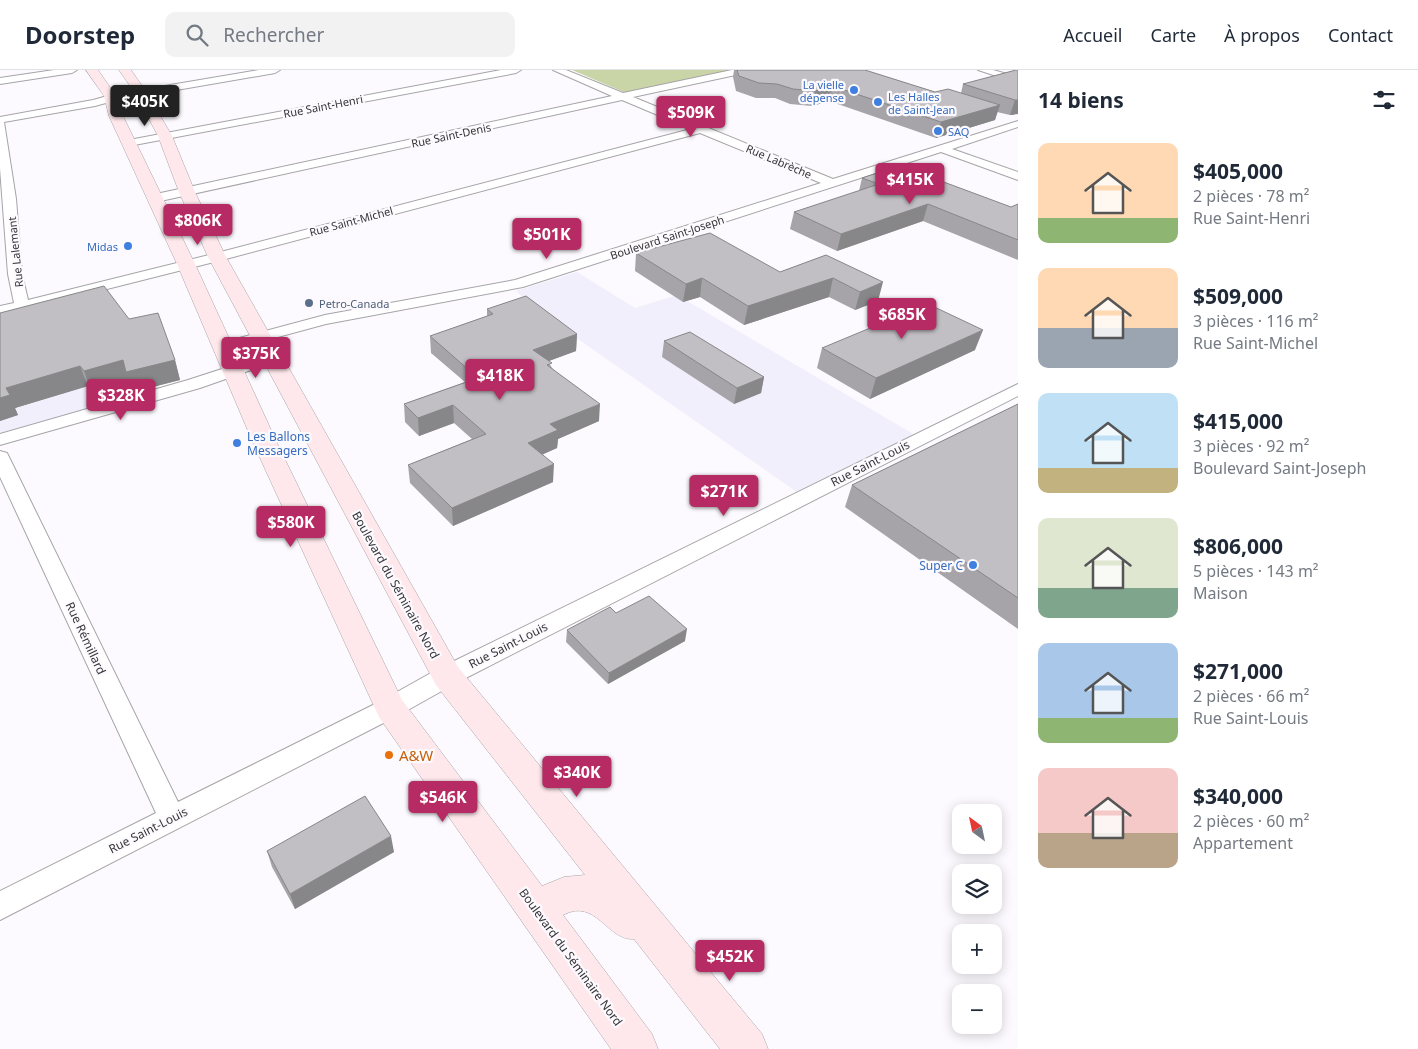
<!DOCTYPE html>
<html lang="fr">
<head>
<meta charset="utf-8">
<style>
  :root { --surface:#fff; --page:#f2f2f3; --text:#1f2937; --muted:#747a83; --line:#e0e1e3; --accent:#b72b64 }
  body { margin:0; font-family:"Noto Sans",sans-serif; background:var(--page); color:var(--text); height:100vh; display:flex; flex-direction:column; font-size:19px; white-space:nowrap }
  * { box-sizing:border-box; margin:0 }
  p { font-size:16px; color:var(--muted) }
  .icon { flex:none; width:28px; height:28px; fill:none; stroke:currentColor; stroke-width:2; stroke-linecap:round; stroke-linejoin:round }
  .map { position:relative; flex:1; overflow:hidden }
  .panel { display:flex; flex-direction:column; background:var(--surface); width:400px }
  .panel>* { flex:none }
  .needle { width:32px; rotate:327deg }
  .tools { position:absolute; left:952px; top:734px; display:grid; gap:10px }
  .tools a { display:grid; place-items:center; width:50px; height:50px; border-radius:10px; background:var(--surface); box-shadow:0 2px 12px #0003; font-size:25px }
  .price { position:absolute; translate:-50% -42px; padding:0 11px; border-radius:5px; background:var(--accent); color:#fff; font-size:16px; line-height:32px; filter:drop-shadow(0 1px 2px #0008) }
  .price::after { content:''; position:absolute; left:50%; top:30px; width:15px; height:11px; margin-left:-8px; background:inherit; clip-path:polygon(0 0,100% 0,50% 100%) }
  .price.current { background:#222; color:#fff }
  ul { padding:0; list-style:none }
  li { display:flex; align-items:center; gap:15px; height:125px; padding:0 20px }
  li span { display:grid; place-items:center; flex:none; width:140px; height:100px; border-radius:10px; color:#555 }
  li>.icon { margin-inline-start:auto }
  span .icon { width:60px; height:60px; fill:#fffc; stroke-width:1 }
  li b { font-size:21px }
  h2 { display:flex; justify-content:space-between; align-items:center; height:60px; padding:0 20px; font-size:21px }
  header { display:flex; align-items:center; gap:30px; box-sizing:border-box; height:70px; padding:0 25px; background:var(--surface); border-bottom:1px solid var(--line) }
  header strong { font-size:24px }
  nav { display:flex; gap:28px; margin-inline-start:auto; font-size:18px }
  .search { width:350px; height:45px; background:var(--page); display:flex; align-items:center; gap:12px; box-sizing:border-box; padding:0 18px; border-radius:10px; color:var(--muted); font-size:19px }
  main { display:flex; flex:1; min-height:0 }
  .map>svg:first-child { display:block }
  .industrial { fill:#f1effc }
  .green { fill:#c9d5a7 }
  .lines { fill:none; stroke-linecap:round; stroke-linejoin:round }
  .minor-casing { stroke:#a6a4a7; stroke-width:2 }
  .secondary-casing { stroke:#a6a4a7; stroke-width:1 }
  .minor { fill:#fff; fill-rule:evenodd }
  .secondary { fill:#ffe8ec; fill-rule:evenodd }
  .wall { fill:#a6a4a8 }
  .shaded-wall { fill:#878688 }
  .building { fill:#c1bfc3; stroke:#878688 }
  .shop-dot { fill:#3f7fe0; stroke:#fcfafe; stroke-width:2 }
  .service-dot { fill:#5c6f8a; stroke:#fcfafe; stroke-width:2 }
  .food-dot { fill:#e8710a; stroke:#fcfafe; stroke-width:2 }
  .labels { text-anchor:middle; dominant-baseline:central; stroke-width:4.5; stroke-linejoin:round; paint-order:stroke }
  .far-shop-label { font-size:11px; fill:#366cbe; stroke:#fcfafe; text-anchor:end }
  .far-street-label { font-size:11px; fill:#353436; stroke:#fcfafe }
  .far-service-label { font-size:11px; fill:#4e5e75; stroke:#fcfafe; text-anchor:start }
  .shop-label { font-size:12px; fill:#366cbe; stroke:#fcfafe; text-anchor:start }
  .street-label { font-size:12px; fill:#353436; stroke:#fcfafe }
  .near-food-label { font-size:15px; fill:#c56008; stroke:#fcfafe; text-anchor:start }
</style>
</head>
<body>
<header>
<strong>Doorstep</strong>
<div class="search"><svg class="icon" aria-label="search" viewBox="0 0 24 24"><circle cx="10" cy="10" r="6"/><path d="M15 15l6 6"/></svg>Rechercher</div>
<nav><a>Accueil</a><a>Carte</a><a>À propos</a><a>Contact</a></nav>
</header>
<main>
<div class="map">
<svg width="1018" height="979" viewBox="0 0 1018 979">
  <rect width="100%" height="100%" fill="#fcfafe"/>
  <!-- industrial -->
  <path class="industrial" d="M577,202L635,238L677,225L920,368L804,427L532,237L516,221Z
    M110,235L125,333L0,370V241Z"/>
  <!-- green -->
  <path class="green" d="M572,0H731L626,23Z"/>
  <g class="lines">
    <defs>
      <path id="minor" d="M54,0H77L72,3L0,14V8Z
        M259,0H280L275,3L113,31L95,36L4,52L16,129L22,204L28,230L213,184L691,59L622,30L156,132L150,128L156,124L612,26L553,0H566L623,23L732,0H750L745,3L633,27L833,109L1018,51V57L952,79L1018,102V110L941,82L523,217L326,254L223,282L217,280L215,277L217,274L325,245L515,210L821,113L700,63L222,190L0,246V236L14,233L8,204L0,98V47L93,30L111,25Z
        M501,0H521L516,3L129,76L123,73L129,70Z
        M978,0H993L1018,7V13Z
        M271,283L277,285L279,288L277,291L200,318L0,375V364L188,310Z
        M1018,314V326L456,613L399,645L0,850V821L156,743L0,407V381L7,383L9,387L178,732L381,631L438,599Z"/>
      <path id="secondary" d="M86,0H98L116,26L123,46L195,194L278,375L402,630L542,816L564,807L585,805L436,615L208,187L179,122L158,66L135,23L119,0H131L147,23L172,66L195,122L226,187L458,597L762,964L768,979H720L634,869C607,871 596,827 563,845L652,964L658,979H611L379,647L254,375L177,194L109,46L104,26Z"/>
    </defs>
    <!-- minor casing -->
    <use href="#minor" class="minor-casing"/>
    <!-- secondary casing -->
    <use href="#secondary" class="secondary-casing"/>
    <!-- minor -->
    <use href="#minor" class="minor"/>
    <!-- secondary -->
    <use href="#secondary" class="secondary"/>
  </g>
  <!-- wall -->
  <path class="wall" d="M734,0H865L935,22L961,23L963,14L1018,0L1014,45H1010L997,42L995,50L936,68L829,31L812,36L790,34L775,28H756L736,21L733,7Z
    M862,108L926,115L1011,137L1018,134V190L923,151L837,181L790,159L794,142L859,121Z
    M636,183L780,202L826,185L878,231L855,240L829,227L744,255L700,227L683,232L635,201Z
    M487,239L577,264L576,281L548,291L552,298L599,351L558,369L557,378L543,384L553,412L453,456L410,413L408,395L472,369L454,353L419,366L405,352L404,334L465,312L431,283L430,266L487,246Z
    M0,243L129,249L175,290L180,310L133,322L129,310L91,321L88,316L15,338L18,345L0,351Z
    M664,271L764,307L761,323L734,334L662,287Z
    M822,278L975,280L870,329L817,298Z
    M1018,334V559L845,437L852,415Z
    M616,543L685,571L608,614L566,572L567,560Z
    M267,781L394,782L295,839L272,797Z"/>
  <!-- shaded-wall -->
  <path class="shaded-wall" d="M832,16L829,31L812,36L815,21Z
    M1015,30H1018V44L1010,45Z
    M1000,35L995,50L936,68L941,52Z
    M928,134L923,151L837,181L841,164Z
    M702,208L700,227L683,232L686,214Z
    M833,208L829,227L744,255L748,236Z
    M883,212L878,231L855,240L860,222Z
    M983,260L975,280L870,329L876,308Z
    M577,264L576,281L533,297V280Z
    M123,290H175L180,310L133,322L129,310L91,321L84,301Z
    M80,296L88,316L15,338L18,345L0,351V328L6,318Z
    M764,307L761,323L734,334L737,318Z
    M600,334L599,351L558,369L557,378L528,391V373L550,354Z
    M453,335L454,353L419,366L418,348Z
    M554,394L553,412L453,456L452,438Z
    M687,559L685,571L608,614L609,603Z
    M391,766L394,782L295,839L290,824Z"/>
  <!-- building -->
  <path class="building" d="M737,0H865L935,22L948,19L1000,35L941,52L832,16L815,21L793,19L777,14L759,13L739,6Z
    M1016,0H1018V30H1015L963,14Z
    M886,100L926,115L941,111L1011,137L1018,134V170L928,134L841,164L794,142L879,114L862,108Z
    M710,163L780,202L826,185L883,212L860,222L833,208L748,236L702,208L686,214L636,183Z
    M104,216L129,249L158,243L175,290L126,302L123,290L84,301L80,296L6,318L10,325L0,328V243Z
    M526,226L577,264L533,280L552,293L547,295L600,334L550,354L558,360L528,373L554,394L452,438L408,395L486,364L453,335L418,348L404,334L478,308L430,266L493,244L487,239Z
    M928,234L983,260L876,308L822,278Z
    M690,262L764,307L737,318L664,271Z
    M1018,334V528L852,415Z
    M649,526L687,559L609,603L567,560L610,537L616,543Z
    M365,726L391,766L290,824L267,781Z"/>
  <!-- markers -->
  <g class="shop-dot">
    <circle cx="854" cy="20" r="5"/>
    <circle cx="878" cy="32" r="5"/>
    <circle cx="938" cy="61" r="5"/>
    <circle cx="128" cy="176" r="5"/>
    <circle cx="237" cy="373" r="5"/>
    <circle cx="973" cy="495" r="5"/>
  </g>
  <circle class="service-dot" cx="309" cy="233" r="5"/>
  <circle class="food-dot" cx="389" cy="685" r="5"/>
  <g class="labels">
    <!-- far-shop labels -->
    <g class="far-shop-label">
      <text x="844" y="14">La vielle<tspan x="844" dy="13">dépense</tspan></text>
      <text x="888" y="26" text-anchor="start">Les Halles<tspan x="888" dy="13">de Saint-Jean</tspan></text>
      <text x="948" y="61" text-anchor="start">SAQ</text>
      <text x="118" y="176">Midas</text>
    </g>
    <!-- far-street labels -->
    <g class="far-street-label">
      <text transform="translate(323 36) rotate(-11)">Rue Saint-Henri</text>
      <text transform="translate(451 65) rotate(-12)">Rue Saint-Denis</text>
      <text transform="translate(779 91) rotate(23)">Rue Labrèche</text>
      <text transform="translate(351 151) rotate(-15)">Rue Saint-Michel</text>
      <text transform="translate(667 167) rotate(-18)">Boulevard Saint-Joseph</text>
      <text transform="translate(15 182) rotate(-96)">Rue Lalemant</text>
    </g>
    <!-- far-service labels -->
    <g class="far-service-label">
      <text x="319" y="233">Petro-Canada</text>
    </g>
    <!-- shop labels -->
    <g class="shop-label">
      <text x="247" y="366">Les Ballons<tspan x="247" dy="14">Messagers</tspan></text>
      <text x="963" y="495" text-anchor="end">Super C</text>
    </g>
    <!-- street labels -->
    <g class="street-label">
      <text transform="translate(870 393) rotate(-27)">Rue Saint-Louis</text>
      <text transform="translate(396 515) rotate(61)">Boulevard du Séminaire Nord</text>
      <text transform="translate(86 568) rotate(65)">Rue Rémillard</text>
      <text transform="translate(508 575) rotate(-27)">Rue Saint-Louis</text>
      <text transform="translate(148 760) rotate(-27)">Rue Saint-Louis</text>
      <text transform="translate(571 887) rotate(54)">Boulevard du Séminaire Nord</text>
    </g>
    <!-- near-food labels -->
    <g class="near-food-label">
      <text x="399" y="685">A&amp;W</text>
    </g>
  </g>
</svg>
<div class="tools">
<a><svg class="needle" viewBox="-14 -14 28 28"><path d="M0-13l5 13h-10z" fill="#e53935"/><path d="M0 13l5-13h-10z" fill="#747a83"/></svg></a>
<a><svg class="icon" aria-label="layers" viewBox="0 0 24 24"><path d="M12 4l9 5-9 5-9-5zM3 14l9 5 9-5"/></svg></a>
<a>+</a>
<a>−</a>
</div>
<b class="price current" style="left:145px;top:57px">$405K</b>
<b class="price" style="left:691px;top:68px">$509K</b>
<b class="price" style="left:910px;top:135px">$415K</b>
<b class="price" style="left:198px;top:176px">$806K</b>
<b class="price" style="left:547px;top:190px">$501K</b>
<b class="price" style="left:902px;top:270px">$685K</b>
<b class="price" style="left:256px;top:309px">$375K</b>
<b class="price" style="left:500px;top:331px">$418K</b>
<b class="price" style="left:121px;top:351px">$328K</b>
<b class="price" style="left:724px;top:447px">$271K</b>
<b class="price" style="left:291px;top:478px">$580K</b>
<b class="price" style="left:577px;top:728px">$340K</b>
<b class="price" style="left:443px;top:753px">$546K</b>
<b class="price" style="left:730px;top:912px">$452K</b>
</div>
<section class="panel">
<h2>14 biens<svg class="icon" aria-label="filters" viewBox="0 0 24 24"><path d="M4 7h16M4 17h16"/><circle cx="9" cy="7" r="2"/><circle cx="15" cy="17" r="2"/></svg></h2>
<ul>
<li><span style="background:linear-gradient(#ffd9b3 75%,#8fb573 0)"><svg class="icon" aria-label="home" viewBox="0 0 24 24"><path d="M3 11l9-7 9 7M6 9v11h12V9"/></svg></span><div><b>$405,000</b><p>2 pièces · 78 m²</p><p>Rue Saint-Henri</p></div></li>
<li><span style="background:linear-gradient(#ffd9b3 60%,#9aa5b1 0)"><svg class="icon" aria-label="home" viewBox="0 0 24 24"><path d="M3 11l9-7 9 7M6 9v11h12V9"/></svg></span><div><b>$509,000</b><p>3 pièces · 116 m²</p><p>Rue Saint-Michel</p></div></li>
<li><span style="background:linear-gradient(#bfe0f5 75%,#c2b280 0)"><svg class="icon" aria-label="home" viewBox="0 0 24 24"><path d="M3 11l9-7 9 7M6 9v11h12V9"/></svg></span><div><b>$415,000</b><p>3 pièces · 92 m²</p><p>Boulevard Saint-Joseph</p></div></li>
<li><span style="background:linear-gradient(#dfe7d0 70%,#7fa58c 0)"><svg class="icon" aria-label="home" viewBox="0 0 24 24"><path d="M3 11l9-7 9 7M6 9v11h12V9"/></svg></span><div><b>$806,000</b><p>5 pièces · 143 m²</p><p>Maison</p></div></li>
<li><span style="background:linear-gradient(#a9c7e8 75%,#8fb573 0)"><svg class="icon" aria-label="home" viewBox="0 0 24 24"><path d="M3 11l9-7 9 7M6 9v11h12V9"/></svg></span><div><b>$271,000</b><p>2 pièces · 66 m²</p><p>Rue Saint-Louis</p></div></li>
<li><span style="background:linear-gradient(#f6c9c9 65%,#b9a48a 0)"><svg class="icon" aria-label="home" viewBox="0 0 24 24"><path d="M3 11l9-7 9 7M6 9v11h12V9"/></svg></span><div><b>$340,000</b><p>2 pièces · 60 m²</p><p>Appartement</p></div></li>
</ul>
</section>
</main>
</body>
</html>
